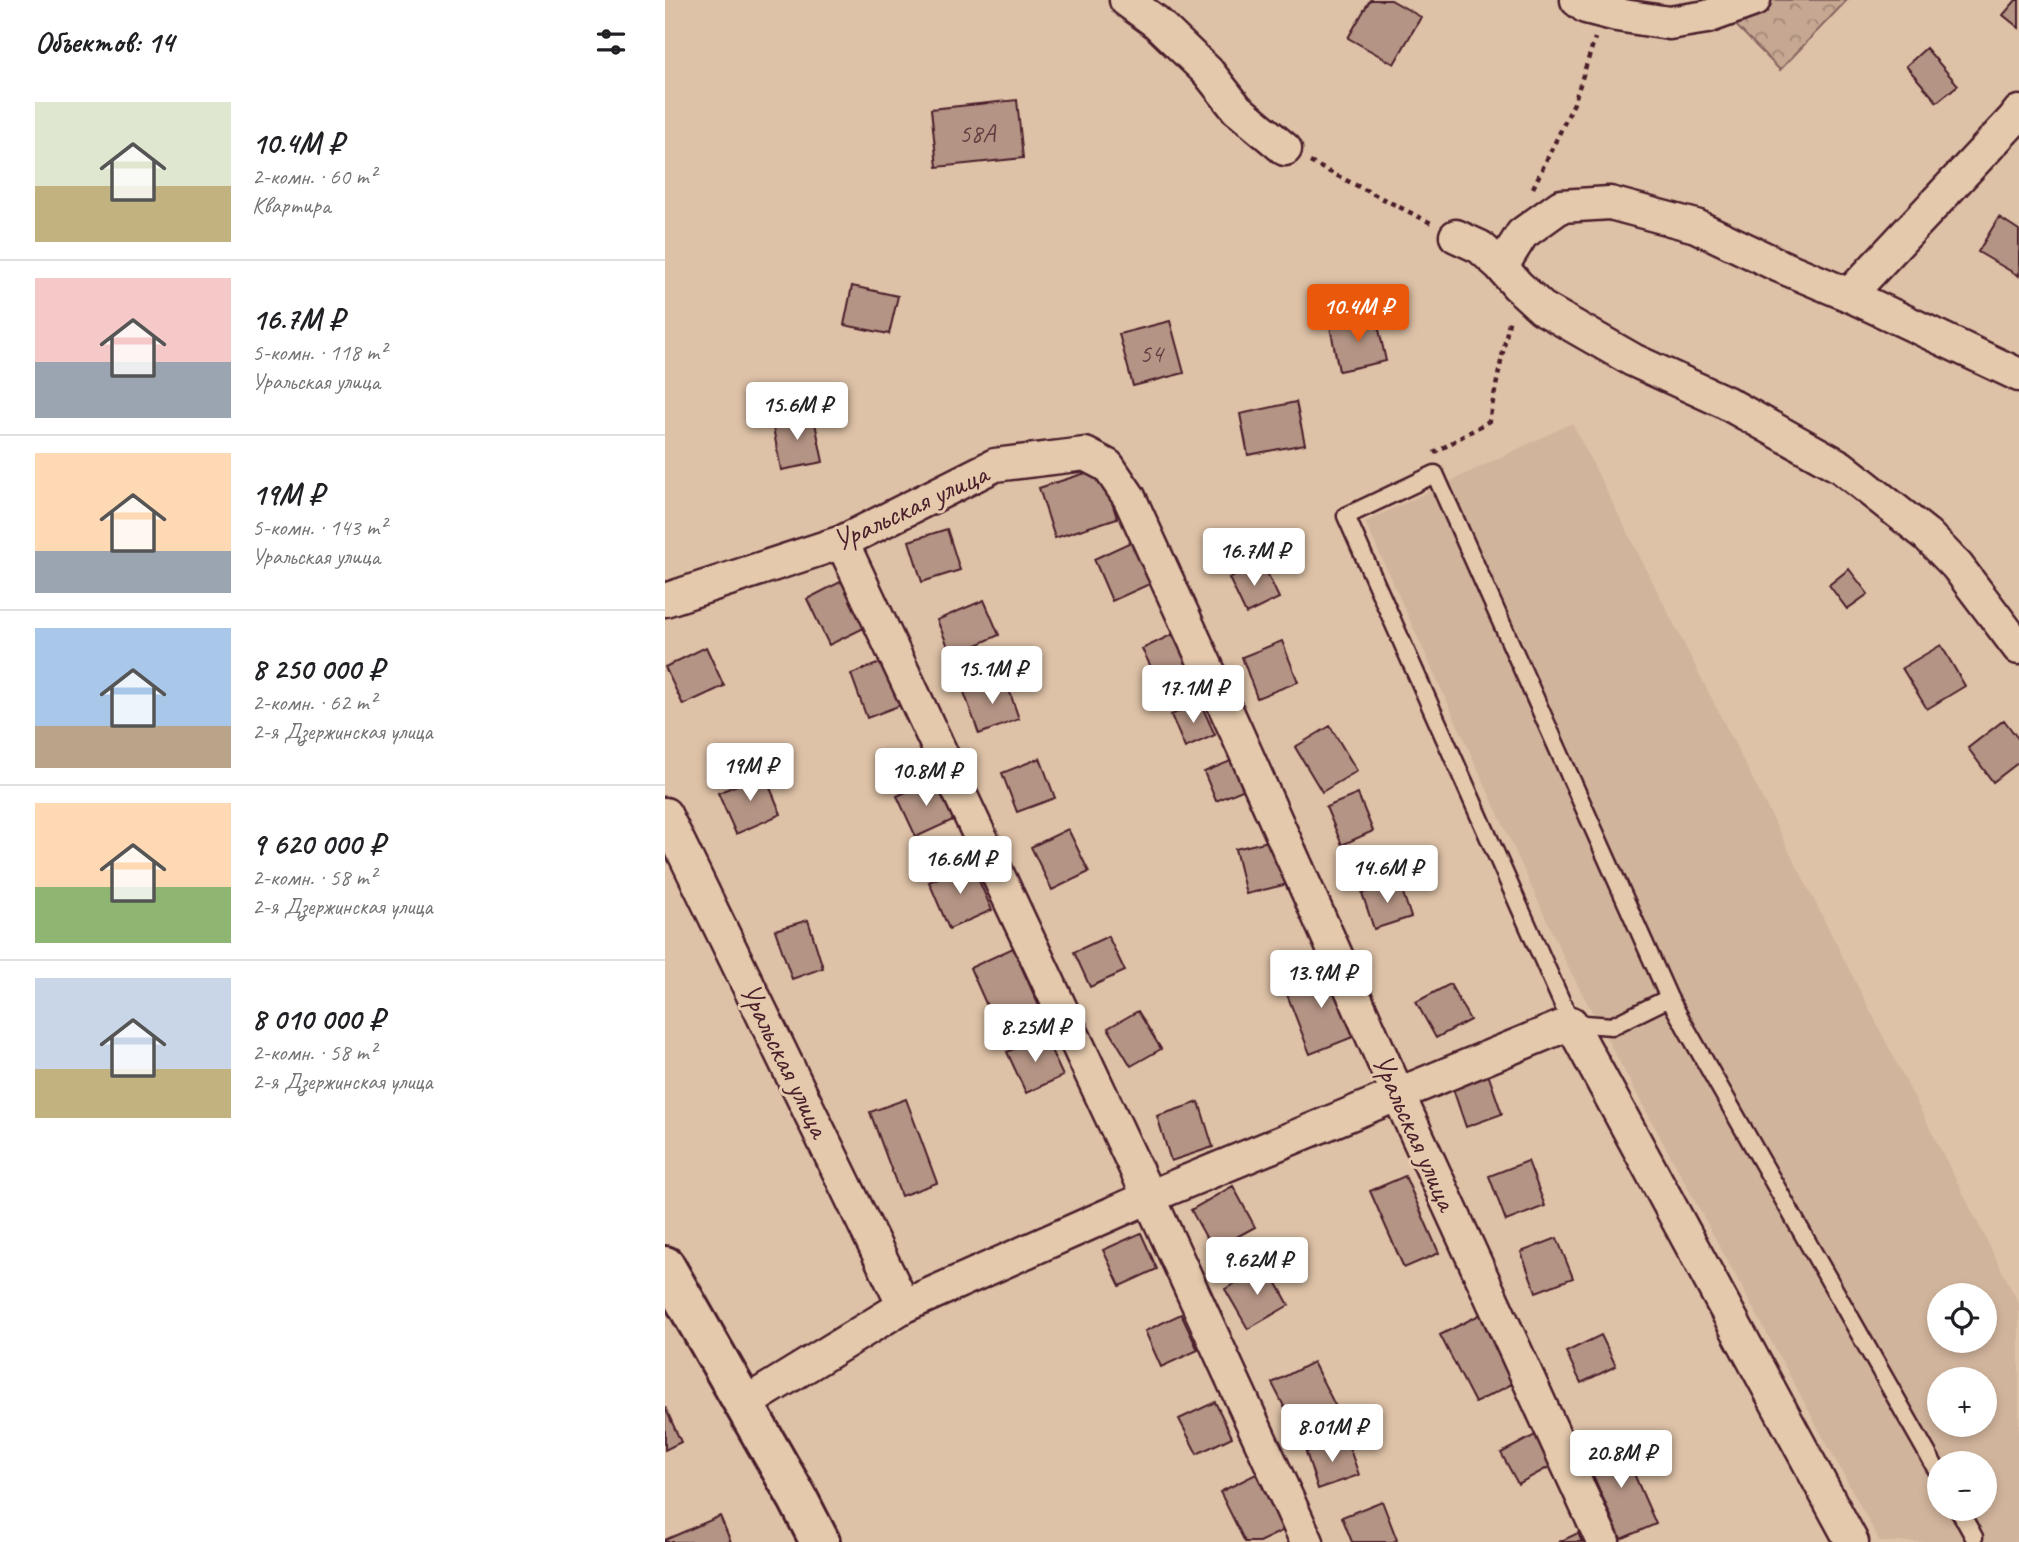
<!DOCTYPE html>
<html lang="ru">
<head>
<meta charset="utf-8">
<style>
  :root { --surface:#fff; --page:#f6f6f6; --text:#202124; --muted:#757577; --line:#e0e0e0; --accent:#ea580c }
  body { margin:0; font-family:Caveat,sans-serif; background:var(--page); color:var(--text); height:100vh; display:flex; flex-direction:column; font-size:26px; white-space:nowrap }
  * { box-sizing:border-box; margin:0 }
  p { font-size:23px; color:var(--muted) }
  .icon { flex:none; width:38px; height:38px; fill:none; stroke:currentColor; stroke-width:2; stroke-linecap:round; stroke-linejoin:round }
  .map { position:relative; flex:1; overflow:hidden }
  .panel { display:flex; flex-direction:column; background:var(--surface); width:665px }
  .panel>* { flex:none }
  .tools { position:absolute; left:1262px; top:1283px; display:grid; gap:14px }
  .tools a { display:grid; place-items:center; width:70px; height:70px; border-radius:50%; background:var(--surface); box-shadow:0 4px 10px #0003; font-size:35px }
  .price { position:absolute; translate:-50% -60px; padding:0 16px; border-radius:7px; background:#fff; color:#222; font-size:23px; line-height:46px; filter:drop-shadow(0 2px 4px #0008) }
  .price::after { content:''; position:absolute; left:50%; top:42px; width:21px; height:16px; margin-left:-10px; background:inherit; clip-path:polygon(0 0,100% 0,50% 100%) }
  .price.selected { background:var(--accent); color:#fff }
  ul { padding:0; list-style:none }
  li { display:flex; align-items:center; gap:21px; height:175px; padding:0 35px }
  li+li { border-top:2px solid var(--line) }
  li span { display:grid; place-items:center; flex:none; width:196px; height:140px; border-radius:0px; color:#555 }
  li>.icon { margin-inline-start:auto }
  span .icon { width:84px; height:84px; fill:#fffc; stroke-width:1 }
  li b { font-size:30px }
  h2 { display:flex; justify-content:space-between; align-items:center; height:84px; padding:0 35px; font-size:30px }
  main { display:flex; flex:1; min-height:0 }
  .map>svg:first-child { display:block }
  .built { fill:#d1b49c; fill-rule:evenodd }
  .forest { fill:url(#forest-crowns); stroke:#88635e; stroke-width:2 }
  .building { fill:#b49484; stroke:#4a1f2b; stroke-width:2 }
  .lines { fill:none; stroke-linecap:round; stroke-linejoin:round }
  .lane-casing { stroke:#4a1f2b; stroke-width:21 }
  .street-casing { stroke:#4a1f2b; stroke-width:37 }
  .secondary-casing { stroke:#4a1f2b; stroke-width:44 }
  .path { stroke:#4a1f2b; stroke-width:4.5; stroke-dasharray:5 5; stroke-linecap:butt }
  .lane { stroke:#e4c9ac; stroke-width:16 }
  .street { stroke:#e4c9ac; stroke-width:32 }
  .secondary { stroke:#e4c9ac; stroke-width:38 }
  .labels { text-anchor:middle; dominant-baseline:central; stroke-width:6; stroke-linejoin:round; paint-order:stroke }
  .number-label { font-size:26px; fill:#643c41 }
  .street-label { font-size:30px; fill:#4a1f2b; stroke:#e4c9ac }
</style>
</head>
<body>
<main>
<section class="panel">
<h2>Объектов: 14<svg class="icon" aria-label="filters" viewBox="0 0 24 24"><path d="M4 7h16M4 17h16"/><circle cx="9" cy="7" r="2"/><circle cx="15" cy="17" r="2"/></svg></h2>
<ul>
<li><span style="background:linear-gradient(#dfe7d0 60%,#c2b280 0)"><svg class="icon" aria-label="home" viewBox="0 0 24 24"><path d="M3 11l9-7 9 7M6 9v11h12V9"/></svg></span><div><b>10.4M ₽</b><p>2-комн. · 60 m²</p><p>Квартира</p></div></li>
<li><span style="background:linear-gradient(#f6c9c9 60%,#9aa5b1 0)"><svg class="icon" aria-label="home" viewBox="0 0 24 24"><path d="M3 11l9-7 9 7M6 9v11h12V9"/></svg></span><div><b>16.7M ₽</b><p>5-комн. · 118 m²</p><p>Уральская улица</p></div></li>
<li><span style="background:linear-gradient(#ffd9b3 70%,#9aa5b1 0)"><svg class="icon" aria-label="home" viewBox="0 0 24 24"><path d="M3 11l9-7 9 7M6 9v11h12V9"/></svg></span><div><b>19M ₽</b><p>5-комн. · 143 m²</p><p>Уральская улица</p></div></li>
<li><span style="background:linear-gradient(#a9c7e8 70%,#b9a48a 0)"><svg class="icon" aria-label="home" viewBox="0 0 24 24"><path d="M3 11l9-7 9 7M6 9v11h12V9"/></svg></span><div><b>8 250 000 ₽</b><p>2-комн. · 62 m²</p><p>2-я Дзержинская улица</p></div></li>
<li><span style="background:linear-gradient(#ffd9b3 60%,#8fb573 0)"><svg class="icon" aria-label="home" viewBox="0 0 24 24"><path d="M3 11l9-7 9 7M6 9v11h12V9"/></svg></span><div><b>9 620 000 ₽</b><p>2-комн. · 58 m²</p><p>2-я Дзержинская улица</p></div></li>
<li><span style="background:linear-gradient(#c9d6e8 65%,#c2b280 0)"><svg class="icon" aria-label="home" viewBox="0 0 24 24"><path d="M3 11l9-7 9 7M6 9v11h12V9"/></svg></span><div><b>8 010 000 ₽</b><p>2-комн. · 58 m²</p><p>2-я Дзержинская улица</p></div></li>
</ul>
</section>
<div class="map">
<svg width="1354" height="1542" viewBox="0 0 1354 1542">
  <defs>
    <pattern id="forest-crowns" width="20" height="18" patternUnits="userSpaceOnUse" patternTransform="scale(1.75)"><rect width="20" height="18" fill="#c5a792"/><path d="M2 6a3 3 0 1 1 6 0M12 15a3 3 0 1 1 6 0" fill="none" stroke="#a28777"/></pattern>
  </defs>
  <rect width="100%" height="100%" fill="#dec2a7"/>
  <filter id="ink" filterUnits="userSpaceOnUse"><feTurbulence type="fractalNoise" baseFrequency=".0143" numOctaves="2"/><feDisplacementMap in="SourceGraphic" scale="14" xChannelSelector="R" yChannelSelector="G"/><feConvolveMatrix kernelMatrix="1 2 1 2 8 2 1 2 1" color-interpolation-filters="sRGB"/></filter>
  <g filter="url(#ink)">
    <!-- built -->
    <path class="built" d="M907,423L1354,1304V1542H1215L904,969L700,522ZM1274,1295H1320V1340H1274ZM1274,1379H1320V1424H1274ZM1274,1463H1320V1508H1274Z"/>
    <!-- forest -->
    <path class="forest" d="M1046,0H1182L1115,70Z"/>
    <!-- building -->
    <path class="building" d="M705,0H726L756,17L729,64L683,38Z
      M1351,0H1354V28L1338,15Z
      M1261,48L1293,85L1272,102L1241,66Z
      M352,100L358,158L272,167L266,109Z
      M1334,217L1354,230V276L1313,252Z
      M187,286L233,296L224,334L179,325Z
      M711,316L721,361L674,371L665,327Z
      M505,321L519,373L468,386L454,334Z
      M631,402L640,444L583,455L575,414Z
      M148,413L158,462L116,470L107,422Z
      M436,468L452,518L390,538L374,488Z
      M282,529L295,570L257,582L244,541Z
      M470,540L489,582L447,601L429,559Z
      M597,562L614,598L581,614L564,578Z
      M1184,569L1203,594L1182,609L1164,585Z
      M177,581L199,628L164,645L142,599Z
      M319,600L334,635L287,656L272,620Z
      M514,631L529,662L492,679L477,649Z
      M617,641L633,682L592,698L577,657Z
      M1276,645L1300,686L1262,709L1237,668Z
      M41,647L59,686L18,705L0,667Z
      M220,661L236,705L202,718L186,674Z
      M340,678L354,719L314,734L299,692Z
      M535,702L550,735L520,748L506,715Z
      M1339,720L1354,740V762L1328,782L1303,748Z
      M665,726L692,771L657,792L630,747Z
      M375,758L390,798L352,812L337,773Z
      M568,760L580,789L551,801L539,772Z
      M99,773L116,814L71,834L53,793Z
      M271,778L290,819L251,837L232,796Z
      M693,794L708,831L677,845L661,807Z
      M403,829L424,872L387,890L366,847Z
      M612,839L623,884L581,894L570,849Z
      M306,863L327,910L284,929L264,882Z
      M734,881L746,917L709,929L697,893Z
      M143,920L158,968L127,979L110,930Z
      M443,936L460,971L425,987L409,952Z
      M348,948L374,1006L331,1026L305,968Z
      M667,966L693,1035L645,1054L618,984Z
      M785,984L805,1020L771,1038L751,1002Z
      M473,1011L496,1049L466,1066L443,1028Z
      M379,1035L398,1076L361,1093L342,1052Z
      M823,1074L837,1114L801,1127L787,1086Z
      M241,1099L272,1183L236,1196L205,1112Z
      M534,1102L548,1147L506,1161L492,1116Z
      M863,1161L880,1206L841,1221L824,1176Z
      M740,1176L774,1253L739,1268L705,1191Z
      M568,1186L590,1227L548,1250L526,1210Z
      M476,1233L492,1269L455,1286L438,1250Z
      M892,1238L908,1278L871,1292L856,1252Z
      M602,1265L624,1305L583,1329L560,1289Z
      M516,1314L533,1350L496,1367L480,1331Z
      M816,1314L851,1382L810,1403L775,1335Z
      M936,1335L951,1366L916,1383L901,1352Z
      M648,1362L674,1413L633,1434L607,1383Z
      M550,1402L567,1437L532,1454L514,1419Z
      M0,1407L16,1442L0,1450Z
      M872,1434L888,1465L853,1484L836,1453Z
      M681,1438L694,1475L653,1489L641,1452Z
      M955,1442L991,1524L956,1539L920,1457Z
      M591,1474L619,1530L594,1542H580L555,1492Z
      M717,1501L732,1540L728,1542H687L677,1517Z
      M55,1516L66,1542H0V1540Z
      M913,1533L917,1542H894Z"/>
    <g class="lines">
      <defs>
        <path id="lane" d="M1004,998L947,1026L906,1023L681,516L770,474L1004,998L1274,1474
          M1293,1508L1309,1537"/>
        <path id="street" d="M461,0L491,22L543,72L572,109L620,149
          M912,0L921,7L952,15L1004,23L1042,17L1089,0
          M791,236L815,247L835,265L852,285L877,308L968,360L1060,402L1176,467L1262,535L1292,566L1354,648
          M835,265L842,258L857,234L896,206L945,203L1031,226L1115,266L1184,295L1354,375
          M1184,295L1348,120L1354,112
          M177,542L484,1197L642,1542
          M0,600L177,542L330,465L420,454L443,466L464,497L570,729L733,1094L938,1542
          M0,814L239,1306
          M79,1404L239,1306L484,1197L906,1023L1187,1542"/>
        <path id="secondary" d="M0,1266L133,1499L155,1542"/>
      </defs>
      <!-- lane casing -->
      <use href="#lane" class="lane-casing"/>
      <!-- street casing -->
      <use href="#street" class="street-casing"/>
      <!-- secondary casing -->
      <use href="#secondary" class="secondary-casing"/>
      <!-- path -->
      <path class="path" d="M645,162L766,223
        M868,188L909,103L930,38
        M769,453L824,421L845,317"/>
      <!-- lane -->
      <use href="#lane" class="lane"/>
      <!-- street -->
      <use href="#street" class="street"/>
      <!-- secondary -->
      <use href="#secondary" class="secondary"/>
    </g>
  </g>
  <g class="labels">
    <!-- number labels -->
    <g class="number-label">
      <text x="312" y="133">58А</text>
      <text x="486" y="353">54</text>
    </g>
    <!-- street labels -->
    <g class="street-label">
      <text transform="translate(245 507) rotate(-25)">Уральская улица</text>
      <text transform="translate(120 1060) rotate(64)">Уральская улица</text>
      <text transform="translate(750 1132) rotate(66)">Уральская улица</text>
    </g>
  </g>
</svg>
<div class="tools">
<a><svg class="icon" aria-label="locate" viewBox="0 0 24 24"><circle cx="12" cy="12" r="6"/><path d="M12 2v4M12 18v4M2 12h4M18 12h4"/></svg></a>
<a>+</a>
<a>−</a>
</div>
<b class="price selected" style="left:693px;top:344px">10.4M ₽</b>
<b class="price" style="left:132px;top:442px">15.6M ₽</b>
<b class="price" style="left:589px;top:588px">16.7M ₽</b>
<b class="price" style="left:327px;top:706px">15.1M ₽</b>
<b class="price" style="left:528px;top:725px">17.1M ₽</b>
<b class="price" style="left:85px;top:803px">19M ₽</b>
<b class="price" style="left:261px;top:808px">10.8M ₽</b>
<b class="price" style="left:295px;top:896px">16.6M ₽</b>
<b class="price" style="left:722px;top:905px">14.6M ₽</b>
<b class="price" style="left:656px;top:1010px">13.9M ₽</b>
<b class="price" style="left:370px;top:1064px">8.25M ₽</b>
<b class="price" style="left:592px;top:1297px">9.62M ₽</b>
<b class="price" style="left:667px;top:1464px">8.01M ₽</b>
<b class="price" style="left:956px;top:1490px">20.8M ₽</b>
</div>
</main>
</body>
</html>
